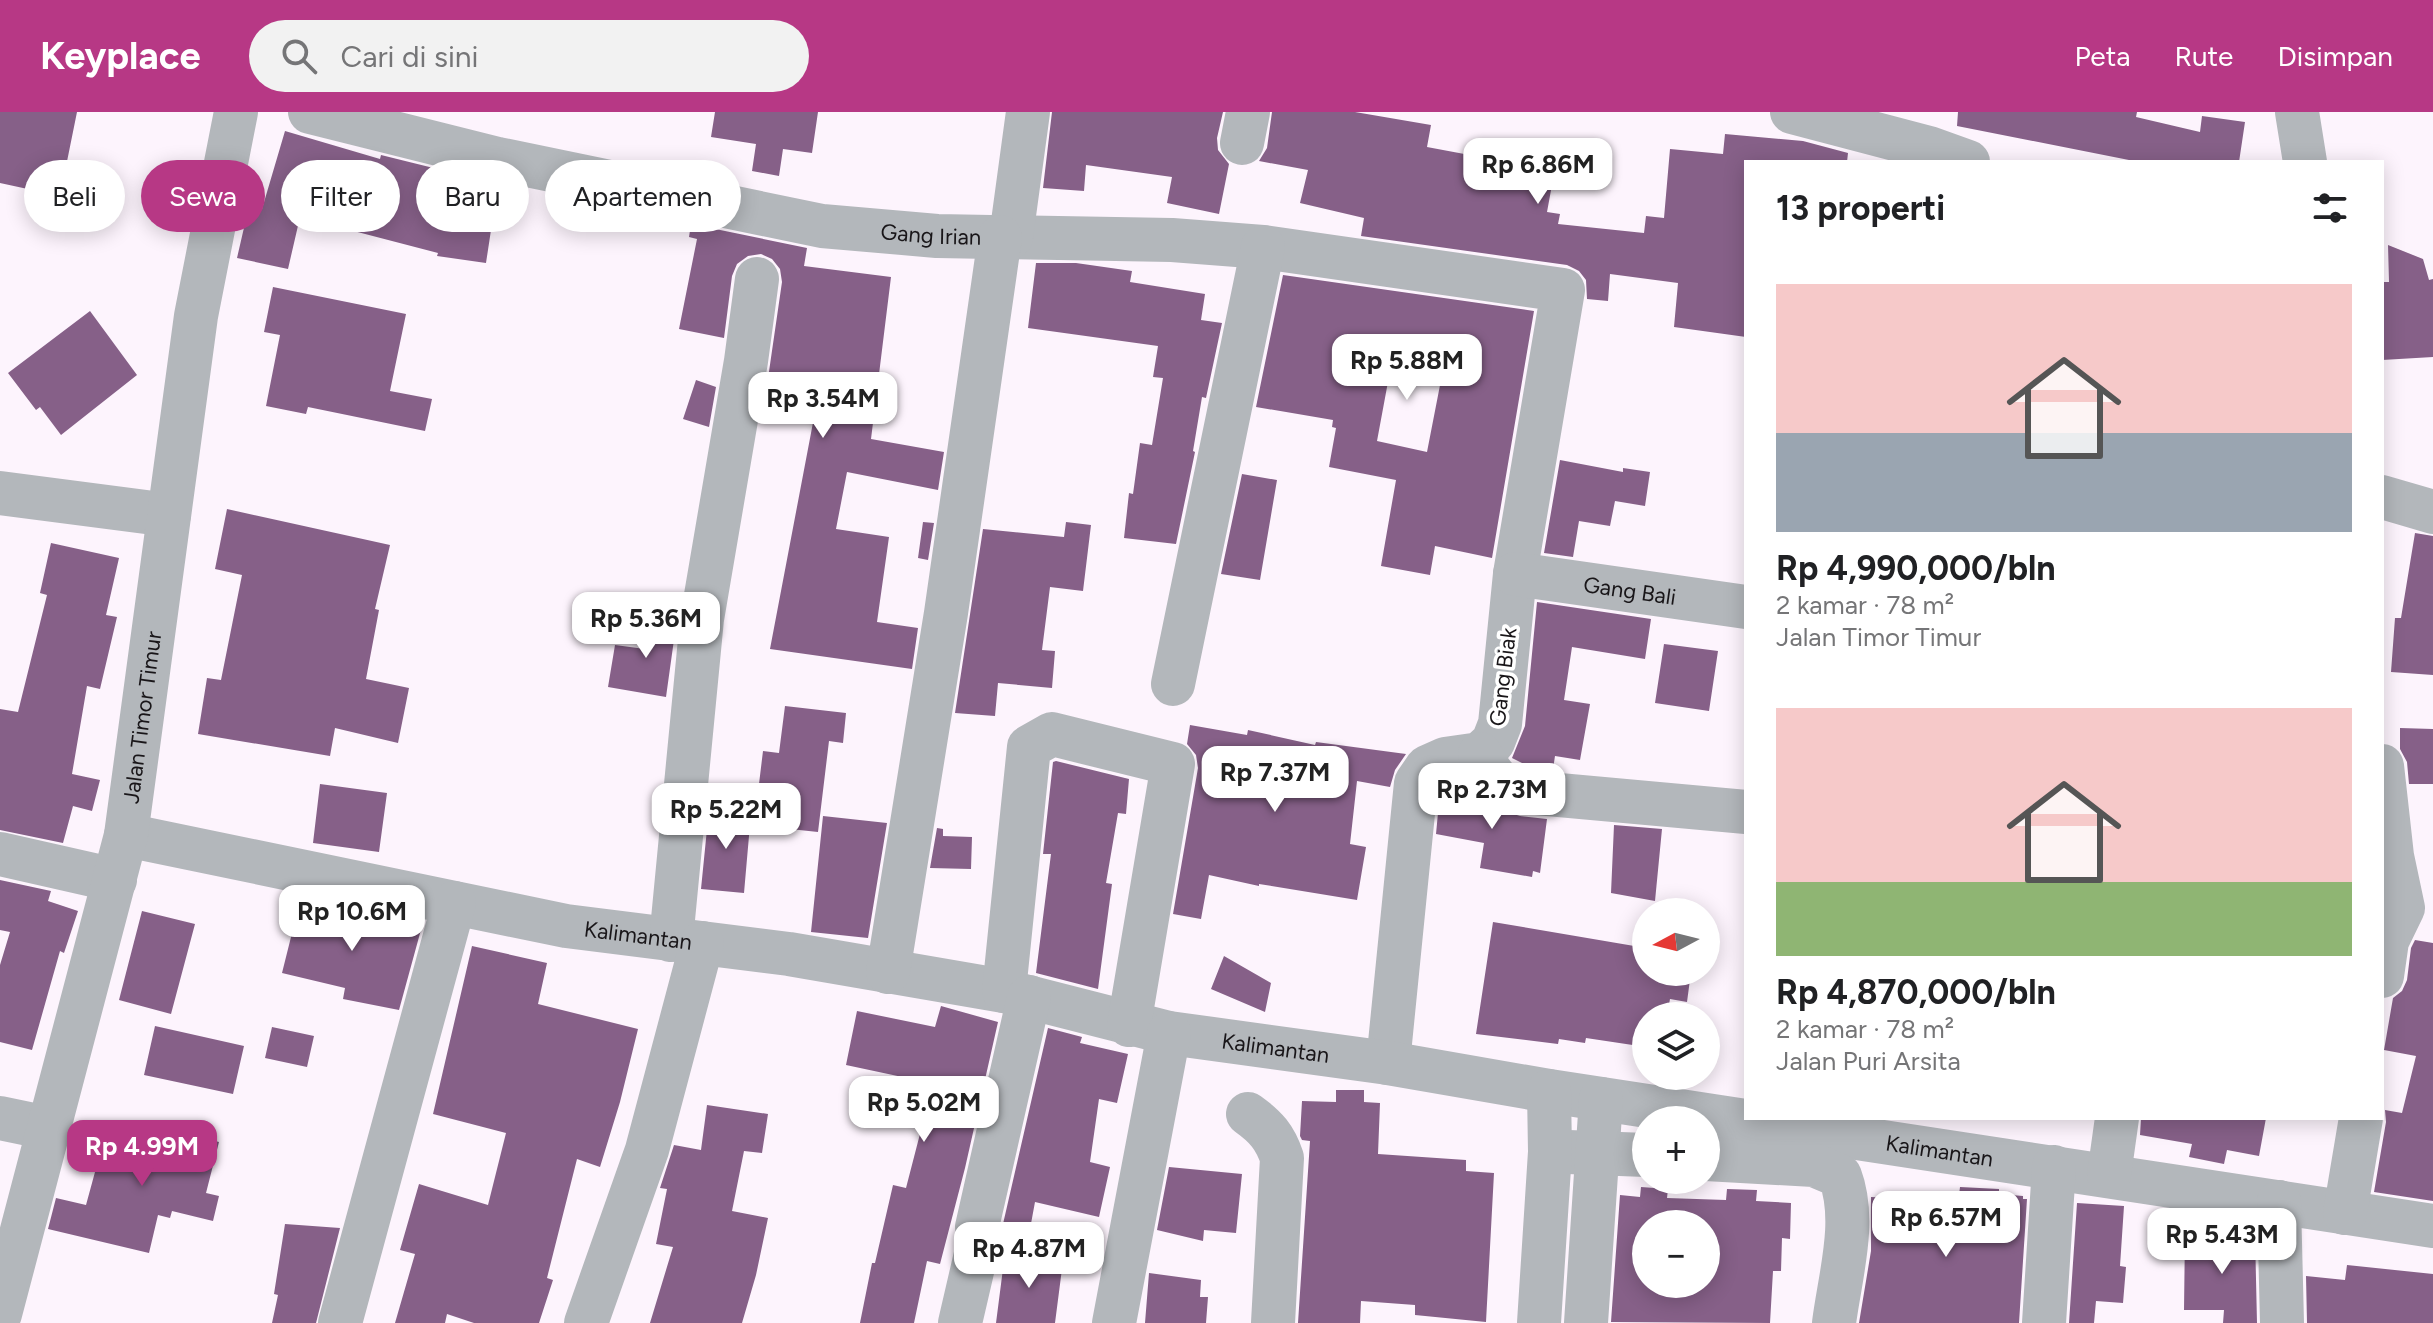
<!DOCTYPE html>
<html lang="id">
<head>
<meta charset="utf-8">
<style>
  :root { --surface:#fff; --page:#f2f2f2; --text:#202124; --muted:#757577; --accent:#b73885 }
  body { margin:0; font-family:Figtree,sans-serif; background:var(--page); color:var(--text); height:100vh; display:flex; flex-direction:column; font-size:30px; white-space:nowrap }
  * { box-sizing:border-box; margin:0 }
  p { font-size:26px; color:var(--muted) }
  .icon { flex:none; width:44px; height:44px; fill:none; stroke:currentColor; stroke-width:2; stroke-linecap:round; stroke-linejoin:round }
  .map { position:relative; flex:1; overflow:hidden }
  .panel { position:absolute; left:1744px; top:48px; width:640px; height:960px; display:flex; flex-direction:column; background:var(--surface); border-radius:0px; box-shadow:0 4px 20px #0003 }
  .panel>* { flex:none }
  .hud { position:absolute; left:24px; top:48px; width:760px; height:72px; display:flex; gap:16px }
  .needle { width:52px; rotate:263deg }
  .tools { position:absolute; left:1632px; top:786px; display:grid; gap:16px }
  .tools a { display:grid; place-items:center; width:88px; height:88px; border-radius:50%; background:var(--surface); box-shadow:0 4px 20px #0003; font-size:40px }
  .price { position:absolute; translate:-50% -68px; padding:0 18px; border-radius:16px; background:#fff; color:#222; font-size:26px; line-height:52px; filter:drop-shadow(0 2px 4px #0008) }
  .price::after { content:''; position:absolute; left:50%; top:48px; width:24px; height:18px; margin-left:-12px; background:inherit; clip-path:polygon(0 0,100% 0,50% 100%) }
  .price.selected { background:var(--accent); color:#fff }
  ul { padding:0; list-style:none }
  li { display:grid; align-content:center; gap:16px; height:424px; padding:0 32px }
  li span { display:grid; place-items:center; height:248px; border-radius:0px; color:#555 }
  li>.icon { margin-inline-start:auto }
  span .icon { width:144px; height:144px; fill:#fffc; stroke-width:1 }
  li b { font-size:34px }
  h2 { display:flex; justify-content:space-between; align-items:center; height:96px; padding:0 32px; font-size:34px }
  .tag { padding:0 28px; border-radius:36px; background:var(--surface); box-shadow:0 4px 20px #0003; font-size:28px; line-height:72px }
  .tag.selected { background:var(--accent); color:#fff }
  header { display:flex; align-items:center; gap:48px; box-sizing:border-box; height:112px; padding:0 40px; background:var(--accent); color:#fff }
  header strong { font-size:38px }
  nav { display:flex; gap:44px; margin-inline-start:auto; font-size:28px }
  .search { width:560px; height:72px; background:var(--page); display:flex; align-items:center; gap:20px; box-sizing:border-box; padding:0 28px; border-radius:44px; color:var(--muted); font-size:30px }
  .map>svg:first-child { display:block }
  .building { fill:#866088; fill-rule:evenodd }
  .lines { fill:none; stroke-linecap:round; stroke-linejoin:round }
  .minor { stroke:#b3b7bb; stroke-width:44 }
  .labels { text-anchor:middle; dominant-baseline:central; stroke-width:7; stroke-linejoin:round; paint-order:stroke }
  .street-label { font-size:22px; fill:#191619; stroke:#fff }
</style>
</head>
<body>
<header>
<strong>Keyplace</strong>
<div class="search"><svg class="icon" aria-label="search" viewBox="0 0 24 24"><circle cx="10" cy="10" r="6"/><path d="M15 15l6 6"/></svg>Cari di sini</div>
<nav><a>Peta</a><a>Rute</a><a>Disimpan</a></nav>
</header>
<div class="map">
<svg width="2433" height="1211" viewBox="0 0 2433 1211">
  <rect width="100%" height="100%" fill="#fdf4fd"/>
  <!-- building -->
  <path class="building" d="M0,0H77L60,84L0,71Z
    M715,0H818L812,41L783,37L779,64L752,59L756,32L711,25Z
    M1052,0H1223L1217,26L1218,38L1229,52L1219,102L1167,91L1172,65L1086,53L1084,79L1043,76Z
    M1272,0H1355L1431,13L1427,35L1523,53L1524,45L1556,51L1547,100L1560,102L1558,112L1644,121L1646,104L1664,106L1670,37L1723,42L1725,22L1803,29L1848,41L1847,50H1746V225L1674,215L1678,171L1610,162L1608,189L1587,187L1586,168L1579,159L1567,153L1361,124L1364,106L1300,91L1308,58L1259,49L1267,36Z
    M1958,0H2137L2136,5L2200,20L2202,4L2245,10L2239,50H2139L1957,14Z
    M285,19L380,47L381,43L498,72L486,151L437,144L438,141L300,105L288,157L237,146L249,94L262,97Z
    M691,112L807,136L804,154L891,165L871,327L944,340L938,378L847,360L836,417L889,425L877,510L918,516L912,557L770,537L815,300L765,287L782,170L780,157L772,147L761,142L748,144L737,152L732,164L724,226L679,217L697,127L689,125Z
    M2388,133L2423,147L2429,168L2433,167V245L2382,248V170H2389Z
    M1036,151H1076L1132,159L1130,170L1205,182L1201,208L1222,211L1206,286L1202,285L1193,339L1195,340L1176,432L1124,426L1129,381L1133,382L1140,331L1152,333L1163,266L1153,265L1158,234L1028,216Z
    M1283,163L1534,199L1492,446L1435,434L1430,463L1381,454L1396,368L1329,355L1336,316L1332,315L1333,308L1256,295ZM1390,259L1441,268L1427,340L1377,329Z
    M273,175L406,202L390,279L432,287L425,319L308,295L306,302L266,294L280,223L264,220Z
    M90,199L137,263L61,323L40,295L36,298L8,261Z
    M696,268L716,275L709,315L683,307Z
    M1560,348L1623,360V356L1650,360L1645,394L1615,389L1610,414L1579,409L1573,445L1544,441Z
    M1242,362L1277,368L1260,468L1221,462Z
    M227,397L390,433L375,497L379,498L366,567L409,576L398,631L335,616L330,644L198,622L207,566L221,568L242,463L215,457Z
    M923,410L934,411L928,448L918,446Z
    M1066,410L1091,413L1083,479L1050,475L1042,538L1055,539L1052,576L998,571L995,604L955,601L983,417L1064,425Z
    M2415,421L2433,424V563L2391,560L2395,506H2401Z
    M51,431L119,446L106,503L117,505L100,577L87,574L72,662L100,668L92,699L73,694L63,731L0,718V597L18,600L47,483L40,481Z
    M1537,490L1651,507L1645,547L1572,535L1564,588L1590,592L1580,648L1555,644L1553,657L1530,655L1512,646L1525,614Z
    M650,502L677,506L666,585L608,575L615,533L645,537Z
    M1664,532L1718,539L1709,599L1655,591Z
    M785,594L846,601L843,631L829,629L818,720L754,713L763,639L779,641Z
    M1190,613L1247,623L1248,618L1315,633L1316,630L1406,642L1395,658L1390,675L1357,669L1350,732L1366,735L1357,788L1259,772V774L1209,763L1201,807L1173,802L1198,656L1196,643L1187,632Z
    M2400,616L2433,617V672H2409L2407,650L2400,637Z
    M1056,649L1129,667L1126,702L1118,701L1106,771L1112,772L1098,877L1036,861L1051,742H1043L1053,650Z
    M1462,670L1468,671L1480,685L1498,697L1520,704L1547,707L1540,761L1533,759L1532,765L1480,756L1484,731L1436,722L1440,680L1444,675Z
    M320,672L387,681L379,740L313,731Z
    M709,697L751,701L744,781L701,777Z
    M823,704L887,711L868,826L811,820Z
    M1614,713L1662,717L1655,789L1611,781Z
    M937,716L943,717V724L972,725L971,757L930,756Z
    M0,768L51,779L48,789L78,799L64,841L60,839L32,938L0,930V853L10,820L0,818Z
    M301,785L344,795L343,800L422,814L399,898L343,887L345,876L282,861Z
    M142,799L195,812L171,902L119,888Z
    M1493,810L1646,836V860H1691L1687,890L1670,887L1667,904H1646V935L1586,926L1585,931L1559,927L1558,932L1476,922Z
    M2415,828L2433,831V1089L2374,1080L2386,1010L2385,998L2402,1001L2416,944L2384,938L2393,886L2402,879L2407,868L2411,836Z
    M472,834L547,851L538,892L638,917L620,990L600,1055L577,1047L547,1166L553,1168L539,1211H474L447,1202L445,1211H395L415,1142L400,1138L419,1072L488,1093L506,1021L433,1002Z
    M1224,844L1271,871L1265,900L1211,877Z
    M941,894L998,910L965,1056L940,1152L927,1149L914,1211H860L872,1151H875L893,1073L906,1076L929,987L917,984L921,969L846,953L857,899L935,915Z
    M155,914L244,934L233,982L144,963Z
    M272,915L314,924L307,955L265,946Z
    M1048,916L1082,925L1080,931L1128,942L1117,991L1099,987L1090,1050L1110,1055L1099,1105L1035,1090L1030,1117L1003,1112Z
    M1336,978H1364V990L1380,991L1378,1042L1466,1048V1059L1494,1061L1486,1210L1415,1203V1193L1361,1189L1360,1211H1298L1310,1029L1302,1028L1300,1024L1302,989L1336,990Z
    M707,993L768,1002L762,1041L744,1039L732,1099L768,1106L756,1163L742,1211H650L673,1135L656,1132L667,1077L660,1076L674,1033L701,1038Z
    M2141,1006H2266L2259,1044L2227,1038L2224,1052L2189,1045L2192,1032L2140,1023Z
    M120,1008L183,1025L184,1021L219,1030L206,1081L219,1084L213,1109L172,1099L170,1106L158,1103L149,1141L48,1117L56,1086L86,1093L98,1049L108,1051Z
    M1169,1055L1242,1062L1236,1121L1204,1118L1203,1129L1157,1118Z
    M1641,1075L1668,1077L1667,1086L1726,1088L1727,1077L1757,1078L1756,1089L1791,1091L1790,1127L1782,1126L1781,1159H1773L1770,1211L1611,1210L1620,1083L1640,1085ZM1646,1112H1706V1172H1646Z
    M1960,1075L1999,1077V1082L2023,1084V1087H2027L2019,1211H1859L1871,1139V1085L1949,1089L1950,1082L1959,1083Z
    M2077,1091L2124,1094L2120,1154L2126,1155L2123,1191L2096,1189L2094,1211H2069Z
    M285,1112L340,1116L316,1211H272L278,1183L274,1182Z
    M2185,1121L2255,1123L2257,1211H2223L2224,1198H2184Z
    M1005,1141L1063,1149L1055,1211H996Z
    M2347,1153L2433,1162V1211H2307L2306,1164L2345,1168Z
    M1149,1161L1201,1168L1200,1185H1208L1206,1211H1145Z"/>
  <g class="lines">
    <!-- minor -->
    <g class="minor">
      <path id="s1" d="M310,0L498,47L822,114L937,124L1172,128L1263,135L1563,178L1515,462L1500,612L1493,630L1480,642L1445,647L1427,655L1416,671L1388,951"/>
      <path d="M1792,0L1929,36L1968,50"/>
      <path d="M2297,0L2305,50"/>
      <path d="M1242,31L1248,0"/>
      <path d="M1011,125L1028,0"/>
      <path d="M0,381L169,403"/>
      <path d="M2382,385L2433,400"/>
      <path id="s2" d="M1515,462L1746,495"/>
      <path d="M1173,572L1263,135"/>
      <path d="M1480,642C1494,667 1498,673 1526,680L1746,700"/>
      <path d="M2382,654L2392,744L2403,796L2387,829L2382,864"/>
      <path id="s3" d="M126,723L566,814L789,842L1004,879L1169,921L1388,951L1549,979L2433,1114"/>
      <path d="M0,742L115,768"/>
      <path d="M671,828L702,507L746,249L757,167"/>
      <path d="M888,860L946,501L1000,125"/>
      <path d="M1004,879L1029,635L1052,622L1173,652L1129,913"/>
      <path d="M1248,1002C1266,1015 1275,1025 1282,1046L1273,1211"/>
      <path d="M0,1006L48,1016"/>
      <path d="M1568,1040L1646,1043"/>
      <path d="M1706,1047L1814,1053L1840,1064C1857,1109 1840,1164 1834,1211"/>
      <path d="M2109,1063L2117,1006"/>
      <path d="M2279,1090L2282,1211"/>
      <path d="M2345,1101L2361,1006"/>
      <path d="M977,1115L1029,885"/>
      <path id="s4" d="M0,1202L126,723L196,204L236,0"/>
      <path d="M340,1211L454,791"/>
      <path d="M586,1211L647,1038L702,831"/>
      <path d="M960,1211L976,1142"/>
      <path d="M1114,1211L1169,921"/>
      <path d="M1539,1211L1550,1040L1549,979"/>
      <path d="M1586,1211L1601,987"/>
      <path d="M2044,1211L2054,1055"/>
    </g>
  </g>
  <g class="labels">
    <!-- street labels -->
    <g class="street-label">
      <text stroke="none"><textPath href="#s1" startOffset="634">Gang Irian</textPath></text>
      <text stroke="none"><textPath href="#s2" startOffset="116">Gang Bali</textPath></text>
      <text transform="translate(1503 565) rotate(-83)">Gang Biak</text>
      <text stroke="none"><textPath href="#s4" startOffset="614">Jalan Timor Timur</textPath></text>
      <text stroke="none"><textPath href="#s3" startOffset="522">Kalimantan</textPath></text>
      <text stroke="none"><textPath href="#s3" startOffset="1170">Kalimantan</textPath></text>
      <text stroke="none"><textPath href="#s3" startOffset="1842">Kalimantan</textPath></text>
    </g>
  </g>
</svg>
<div class="tools">
<a><svg class="needle" viewBox="-14 -14 28 28"><path d="M0-13l5 13h-10z" fill="#e53935"/><path d="M0 13l5-13h-10z" fill="#757577"/></svg></a>
<a><svg class="icon" aria-label="layers" viewBox="0 0 24 24"><path d="M12 4l9 5-9 5-9-5zM3 14l9 5 9-5"/></svg></a>
<a>+</a>
<a>−</a>
</div>
<b class="price" style="left:1538px;top:94px">Rp 6.86M</b>
<b class="price" style="left:1407px;top:290px">Rp 5.88M</b>
<b class="price" style="left:823px;top:328px">Rp 3.54M</b>
<b class="price" style="left:646px;top:548px">Rp 5.36M</b>
<b class="price" style="left:1275px;top:702px">Rp 7.37M</b>
<b class="price" style="left:1492px;top:719px">Rp 2.73M</b>
<b class="price" style="left:726px;top:739px">Rp 5.22M</b>
<b class="price" style="left:352px;top:841px">Rp 10.6M</b>
<b class="price" style="left:924px;top:1032px">Rp 5.02M</b>
<b class="price selected" style="left:142px;top:1076px">Rp 4.99M</b>
<b class="price" style="left:1946px;top:1147px">Rp 6.57M</b>
<b class="price" style="left:2222px;top:1164px">Rp 5.43M</b>
<b class="price" style="left:1029px;top:1178px">Rp 4.87M</b>
<div class="hud">
<a class="tag">Beli</a>
<a class="tag selected">Sewa</a>
<a class="tag">Filter</a>
<a class="tag">Baru</a>
<a class="tag">Apartemen</a>
</div>
<section class="panel">
<h2>13 properti<svg class="icon" aria-label="filters" viewBox="0 0 24 24"><path d="M4 7h16M4 17h16"/><circle cx="9" cy="7" r="2"/><circle cx="15" cy="17" r="2"/></svg></h2>
<ul>
<li><span style="background:linear-gradient(#f6c9c9 60%,#9aa5b1 0)"><svg class="icon" aria-label="home" viewBox="0 0 24 24"><path d="M3 11l9-7 9 7M6 9v11h12V9"/></svg></span><div><b>Rp 4,990,000/bln</b><p>2 kamar · 78 m²</p><p>Jalan Timor Timur</p></div></li>
<li><span style="background:linear-gradient(#f6c9c9 70%,#8fb573 0)"><svg class="icon" aria-label="home" viewBox="0 0 24 24"><path d="M3 11l9-7 9 7M6 9v11h12V9"/></svg></span><div><b>Rp 4,870,000/bln</b><p>2 kamar · 78 m²</p><p>Jalan Puri Arsita</p></div></li>
</ul>
</section>
</div>
</body>
</html>
